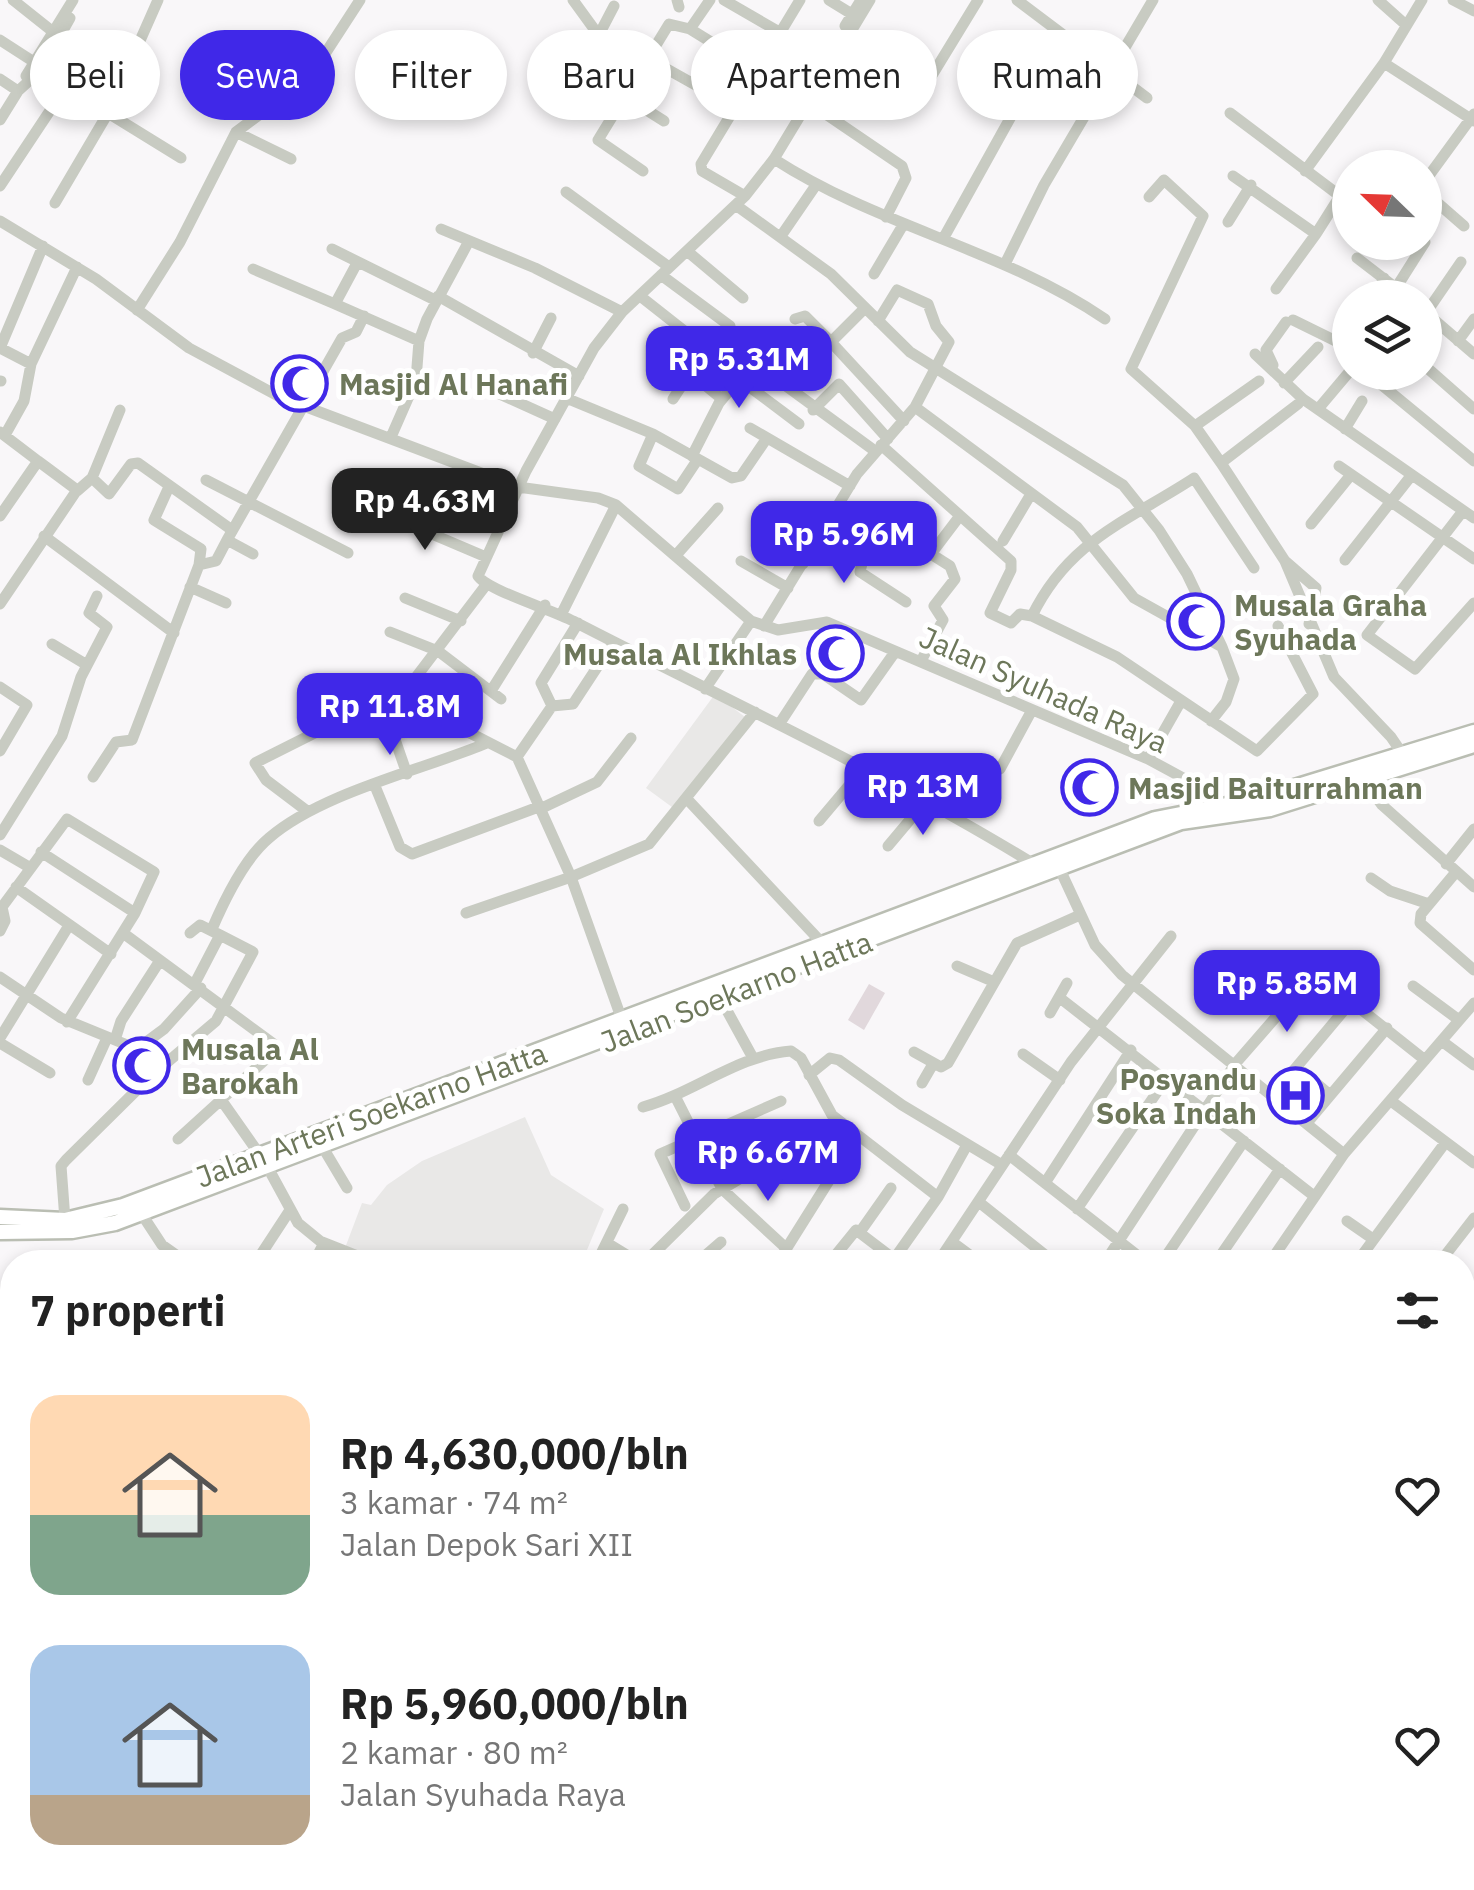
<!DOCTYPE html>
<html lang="id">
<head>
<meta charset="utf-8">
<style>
  :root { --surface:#fff; --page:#f6f6f6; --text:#222; --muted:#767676; --accent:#4028e8 }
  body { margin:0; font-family:"IBM Plex Sans",sans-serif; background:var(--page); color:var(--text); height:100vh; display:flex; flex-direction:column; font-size:38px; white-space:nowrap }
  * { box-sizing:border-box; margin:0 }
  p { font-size:32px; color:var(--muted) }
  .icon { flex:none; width:55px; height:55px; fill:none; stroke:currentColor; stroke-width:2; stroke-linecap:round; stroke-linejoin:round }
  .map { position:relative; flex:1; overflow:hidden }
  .drawer { position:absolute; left:0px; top:1250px; width:1475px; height:640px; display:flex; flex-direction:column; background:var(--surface); border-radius:40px 40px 0 0; box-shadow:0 5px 15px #0003 }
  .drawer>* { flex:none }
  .banner { position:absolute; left:30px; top:30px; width:1415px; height:90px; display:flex; gap:20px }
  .needle { width:65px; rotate:293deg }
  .controls { position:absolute; left:1332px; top:150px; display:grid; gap:20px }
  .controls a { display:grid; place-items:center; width:110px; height:110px; border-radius:50%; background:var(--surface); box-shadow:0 5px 15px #0003; font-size:50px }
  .price { position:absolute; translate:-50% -85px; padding:0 22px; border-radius:20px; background:var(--accent); color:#fff; font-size:32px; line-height:65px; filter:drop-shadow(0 2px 5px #0008) }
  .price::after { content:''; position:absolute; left:50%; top:60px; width:30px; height:22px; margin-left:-15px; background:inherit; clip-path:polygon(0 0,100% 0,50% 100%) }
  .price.on { background:#222; color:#fff }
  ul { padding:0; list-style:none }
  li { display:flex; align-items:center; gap:30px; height:250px; padding:0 30px }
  li span { display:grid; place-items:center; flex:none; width:280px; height:200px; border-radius:30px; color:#555 }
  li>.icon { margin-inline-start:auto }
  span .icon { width:120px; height:120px; fill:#fffc; stroke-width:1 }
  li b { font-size:42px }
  h2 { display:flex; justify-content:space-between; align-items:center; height:120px; padding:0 30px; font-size:42px }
  .tag { padding:0 35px; border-radius:45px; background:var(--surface); box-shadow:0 5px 15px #0003; font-size:35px; line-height:90px }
  .tag.on { background:var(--accent); color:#fff }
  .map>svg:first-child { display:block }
  .built { fill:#e9e8e7 }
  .green { fill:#e1d8dc }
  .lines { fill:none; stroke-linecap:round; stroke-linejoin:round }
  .major-casing { stroke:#babeb3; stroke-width:19 }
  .minor { stroke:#c8cbc2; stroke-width:11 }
  .major { stroke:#fff; stroke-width:14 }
  .labels { text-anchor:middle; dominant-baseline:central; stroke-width:10; stroke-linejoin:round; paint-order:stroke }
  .poi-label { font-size:30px; font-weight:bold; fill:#6d775a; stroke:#fff; text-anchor:start }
  .street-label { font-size:30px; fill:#6d775a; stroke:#fff }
</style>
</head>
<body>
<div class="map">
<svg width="1474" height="1890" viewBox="0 0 1474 1890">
  <rect width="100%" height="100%" fill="#f9f7f9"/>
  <!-- built -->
  <path class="built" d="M715,694L745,717L676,810L646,788Z
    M525,1117L551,1175L604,1209L582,1262H385L345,1248L362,1203L371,1205L387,1185L422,1161Z
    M0,1757L12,1767V1878H99L89,1890H0Z"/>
  <!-- green -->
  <path class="green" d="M869,984L885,993L864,1030L848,1020Z"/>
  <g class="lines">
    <defs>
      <path id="major" d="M0,1217L65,1220L123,1206L1155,819L1252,800L1474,732
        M0,1232L72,1231L115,1223L1181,822L1270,809L1474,745"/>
    </defs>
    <!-- major casing -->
    <use href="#major" class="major-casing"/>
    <!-- minor -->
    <path class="minor" d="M13,0L52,31
      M573,0L597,33
      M677,0L679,7
      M724,0L781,33
      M829,0L855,16
      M870,0L774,159L745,196L622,312L594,348L526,471L478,576C487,590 553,610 573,621C728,701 888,774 1037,866
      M1017,0L1147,98
      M1378,0L1406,25
      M1453,0L1474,11
      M845,26L861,0
      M690,29L710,0
      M0,40L34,62
      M839,49L917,100L978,0
      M589,51L636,79
      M649,59L733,106
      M1384,63L1474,121
      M40,71L70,18
      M579,73L614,6
      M26,76L73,0
      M0,79L18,91
      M75,93L104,38
      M626,97L664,121
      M808,102L902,166L906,178L886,217
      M1230,113L1340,196L1316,234L1233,176
      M0,120L18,91L40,71L181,158
      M236,132L291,159
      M774,159C879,227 1002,249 1105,319
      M643,171L598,140L669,24L690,29L758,71
      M1305,171L1384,63L1422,0
      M1425,181L1474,114
      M0,186L65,88
      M566,192L669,267
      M1425,192L1464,226
      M745,196L702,171L701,164L800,0
      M1149,197L1164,180L1203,216L1131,369L1195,426L1221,463L1285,561L1334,677L1391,737L1406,759
      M55,203L108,113L158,0
      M737,206L831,274L910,352L1123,485L1159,530L1187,574L1222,647
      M0,221L96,279L189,348L280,397L518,487L598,498L616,505L751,621L778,630L827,622L1148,759L1185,779L1216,807
      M1228,222L1251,185
      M441,229L535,268L622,312
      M781,236L816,185
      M943,239L1058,32
      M332,249L435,300
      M687,251L743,298
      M1357,258L1409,298
      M1006,262L1044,185L1153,0
      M357,263L335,304L419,341
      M253,269L335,304
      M874,274L903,225
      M661,275L730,326
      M1396,288L1425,242
      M1276,289L1316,234
      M438,296L579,376
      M640,296L706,348L673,399
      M1375,298L1384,278
      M865,308L831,342L904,421
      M137,310L180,242L236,132L310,77L360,0
      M1425,312L1474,354
      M1426,313L1461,262
      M795,319L805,316L831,342
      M1293,320L1350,348
      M1458,341L1474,319
      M533,353L551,318
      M1255,354L1303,399L1474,518
      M31,364L0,348L43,246
      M1273,365L1266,350L1286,322
      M1425,366L1474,409
      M689,372L722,399
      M1366,372L1474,461
      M739,379L756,360
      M778,380L875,451
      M0,381H1
      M1284,383L1318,347
      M484,387L555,419
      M566,398L653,434L732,478L741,476L767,438
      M915,407L1077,527L1134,598L1222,647L1234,679L1226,702L1211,721
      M1318,409L1350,371
      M813,410L839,384L888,439
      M1195,426L1259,381
      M750,428L850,486
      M1345,429L1362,401
      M0,432L38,461
      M653,434L639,466L678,489L698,459
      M5,435L24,401L31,364L77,267
      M391,437L416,380L419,341L427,319L469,241
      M881,445L1011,561V570L990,613L1011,623L1020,614L1032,616
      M692,456L719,403L739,379L799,424
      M1221,463L1298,404
      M1339,466L1474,559
      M92,478L109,494L131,464L138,463L232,530
      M206,480L348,553
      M77,491L92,478L120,410
      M1463,511L1367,635L1415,669L1474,603
      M380,512L486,557
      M0,516L38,461L77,490L0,604
      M830,523L867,542L860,572L906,602
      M1311,524L1350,476
      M760,535L803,564
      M899,535L931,554
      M44,536L174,633
      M765,538L779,517
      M1003,541L1031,494
      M253,554L227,540L342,338L356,332L364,316
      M677,554L718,508
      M1345,560L1411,476
      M741,561L788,588
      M1285,561L1316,588L1309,624
      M199,565L216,561L227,540
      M1254,568L1194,478C1128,521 1069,540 1032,616L1117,657L1257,751L1313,694L1278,626
      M190,587L226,603
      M405,598L461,621
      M561,615L616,505
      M764,626L857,474L915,407L949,342L936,326L928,304L897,290L878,321
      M390,632L438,651L501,699
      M52,644L87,665
      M921,661L943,620L934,606L955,579L950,566L931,554L959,517
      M410,685L470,733L517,757L571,877L622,1020
      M0,687L27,705L0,751
      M705,689L751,621
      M491,691L545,605
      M382,702L407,774
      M552,706L541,683L578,623
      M780,723L812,674H823L861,700L895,652
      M517,757L552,706L573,704L613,643
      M1148,759L1181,701
      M1000,769L1032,710
      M1361,776L1382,805L1474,887
      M93,777L116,742L132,740L199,565L201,549L154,520L168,489
      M375,786L400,847L412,854L541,806
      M687,799L823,944
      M866,803L882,780
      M542,808L597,782L631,738
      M307,811L266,780L255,763L410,685L486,585
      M819,821L862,770
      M0,835L62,736L81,677L107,627L89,613L97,596
      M888,846L925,802
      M0,850L29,867
      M41,852L135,913
      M1057,863L1095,945L1122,975L1344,1154
      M1446,864L1474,829
      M1456,872L1421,914L1420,923L1474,970
      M1371,878L1390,891L1429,904
      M16,887L111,954
      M466,913L571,877L649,844L755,712
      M212,929C224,901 245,858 269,838C321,793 422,770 487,743
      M0,931L5,921L2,907L67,819L154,872L135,913L67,1022
      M123,933L275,1045L266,1059L178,1139
      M190,933L200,925L220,935L195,983
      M957,966L992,981
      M0,977L61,1018L137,1049L164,1029L201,988
      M1413,986L1459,1020
      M719,996L753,1058
      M1060,998L1314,1196
      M1050,1013L1067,983
      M0,1038L68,927
      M115,1040L121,1021L159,962
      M1443,1042L1474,1065
      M0,1043L50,1073
      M914,1052L941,1067L948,1063L1017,943L1080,915
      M1023,1054L1060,1080
      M1297,1067L1330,1095
      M809,1075L830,1058L839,1060L902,1105L1002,1165
      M88,1080L107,1038
      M922,1083L933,1064
      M1273,1095L1351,1002
      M676,1098L722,1189L787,1249
      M222,1101L260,1155
      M1391,1101L1474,1163
      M643,1107C694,1093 738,1055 791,1051L801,1058L832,1115L938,1197
      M1307,1123L1387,1028
      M322,1146L347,1188
      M1009,1155L1146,1262
      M267,1166L298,1223L320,1241L373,1262
      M1045,1183L1131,1050
      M980,1203L1054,1262
      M685,1206L660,1154L781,1101
      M1077,1209L1166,1079
      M141,1213L162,1245L186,1262
      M65,1220L61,1166L66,1160L151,1076L216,1021L253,952L220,935
      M1347,1221L1373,1239
      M860,1232L891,1188
      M952,1242L979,1262
      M607,1243L638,1262
      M256,1262L290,1210
      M314,1262L324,1243
      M597,1262L623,1209
      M645,1262L714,1194L803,1141
      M698,1262L721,1242
      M778,1262L857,1136
      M830,1262L856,1230L898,1262
      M892,1262L938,1197L967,1145
      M938,1262L1071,1062L1171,936
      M1105,1262L1235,1064L1309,979L1324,980L1425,1060
      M1162,1262L1244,1141
      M1216,1262L1280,1169
      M1270,1262L1344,1154L1474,1003
      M1357,1262L1445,1143
      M1440,1262L1474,1218
      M1462,1301L1474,1310
      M1462,1364L1474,1372
      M0,1433L12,1443
      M1462,1447L1474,1454
      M0,1507L12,1484
      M1462,1548L1474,1557
      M0,1607L12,1616
      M1462,1631L1474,1613
      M0,1731L12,1741
      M1462,1737L1474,1722
      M0,1745L12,1755
      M1462,1834L1474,1817
      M171,1878L188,1890
      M191,1878L210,1890
      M545,1878L567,1890
      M735,1878L790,1890
      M1115,1878L1118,1890
      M1175,1878L1180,1890
      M1309,1878L1314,1890
      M92,1890L102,1878
      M106,1890L115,1878
      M217,1890L225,1878
      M384,1890L390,1878
      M471,1890L478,1878
      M700,1890L710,1878
      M804,1890L807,1878
      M909,1890L915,1878
      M937,1890L947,1878
      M1029,1890L1036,1878
      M1415,1890L1426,1878"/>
    <!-- major -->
    <use href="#major" class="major"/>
  </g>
  <!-- icons -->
  <defs>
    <symbol id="mosque-ring" viewBox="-11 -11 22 22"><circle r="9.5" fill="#fff" stroke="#4028e8" stroke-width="1.5"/><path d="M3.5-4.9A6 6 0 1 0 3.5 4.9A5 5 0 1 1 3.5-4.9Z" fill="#4028e8"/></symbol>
    <symbol id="hospital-ring" viewBox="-11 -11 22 22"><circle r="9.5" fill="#fff" stroke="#4028e8" stroke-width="1.5"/><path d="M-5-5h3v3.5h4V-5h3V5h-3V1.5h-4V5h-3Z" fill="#4028e8"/></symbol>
  </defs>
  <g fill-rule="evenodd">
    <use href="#mosque-ring" x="268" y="352" width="63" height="63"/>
    <use href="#mosque-ring" x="1164" y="590" width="63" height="63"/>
    <use href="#mosque-ring" x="804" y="622" width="63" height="63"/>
    <use href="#mosque-ring" x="1058" y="756" width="63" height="63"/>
    <use href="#mosque-ring" x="110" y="1034" width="63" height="63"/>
    <use href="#hospital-ring" x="1264" y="1064" width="63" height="63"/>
  </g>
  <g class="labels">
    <!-- poi labels -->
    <g class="poi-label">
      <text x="339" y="383">Masjid Al Hanafi</text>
      <text x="1234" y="604">Musala Graha<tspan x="1234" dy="34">Syuhada</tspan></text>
      <text x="797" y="653" text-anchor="end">Musala Al Ikhlas</text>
      <text x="1128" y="787">Masjid Baiturrahman</text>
      <text x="181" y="1048">Musala Al<tspan x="181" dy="34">Barokah</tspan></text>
      <text x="1257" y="1078" text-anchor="end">Posyandu<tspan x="1257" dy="34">Soka Indah</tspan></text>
    </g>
    <!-- street labels -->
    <g class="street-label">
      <text transform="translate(1044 689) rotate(24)">Jalan Syuhada Raya</text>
      <text transform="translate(736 991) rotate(-21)">Jalan Soekarno Hatta</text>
      <text transform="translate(371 1114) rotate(-20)">Jalan Arteri Soekarno Hatta</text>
    </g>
  </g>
</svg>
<div class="controls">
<a><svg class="needle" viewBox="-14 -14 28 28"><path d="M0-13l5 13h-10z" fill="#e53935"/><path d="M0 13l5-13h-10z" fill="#767676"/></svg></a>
<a><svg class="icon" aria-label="layers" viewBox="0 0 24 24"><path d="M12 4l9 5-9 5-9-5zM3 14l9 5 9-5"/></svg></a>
</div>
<b class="price" style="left:739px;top:411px">Rp 5.31M</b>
<b class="price on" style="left:425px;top:553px">Rp 4.63M</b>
<b class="price" style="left:844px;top:586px">Rp 5.96M</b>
<b class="price" style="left:390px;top:758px">Rp 11.8M</b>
<b class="price" style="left:923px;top:838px">Rp 13M</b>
<b class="price" style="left:1287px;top:1035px">Rp 5.85M</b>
<b class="price" style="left:768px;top:1204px">Rp 6.67M</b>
<div class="banner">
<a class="tag">Beli</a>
<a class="tag on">Sewa</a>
<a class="tag">Filter</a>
<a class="tag">Baru</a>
<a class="tag">Apartemen</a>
<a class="tag">Rumah</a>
</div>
<section class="drawer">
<h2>7 properti<svg class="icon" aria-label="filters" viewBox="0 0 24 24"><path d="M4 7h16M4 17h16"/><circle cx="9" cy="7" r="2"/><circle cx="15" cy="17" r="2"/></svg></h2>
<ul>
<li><span style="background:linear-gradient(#ffd9b3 60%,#7fa58c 0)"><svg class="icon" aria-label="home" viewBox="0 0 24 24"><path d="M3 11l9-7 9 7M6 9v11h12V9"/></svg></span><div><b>Rp 4,630,000/bln</b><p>3 kamar · 74 m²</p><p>Jalan Depok Sari XII</p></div><svg class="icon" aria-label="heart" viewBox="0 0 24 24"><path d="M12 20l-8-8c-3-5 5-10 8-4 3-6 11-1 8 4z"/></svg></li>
<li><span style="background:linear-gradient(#a9c7e8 75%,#b9a48a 0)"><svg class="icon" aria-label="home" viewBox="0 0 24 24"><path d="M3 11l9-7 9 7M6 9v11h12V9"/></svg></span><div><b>Rp 5,960,000/bln</b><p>2 kamar · 80 m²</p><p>Jalan Syuhada Raya</p></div><svg class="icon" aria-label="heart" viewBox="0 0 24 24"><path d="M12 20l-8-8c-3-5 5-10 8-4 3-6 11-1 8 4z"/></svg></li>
</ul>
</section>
</div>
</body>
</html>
